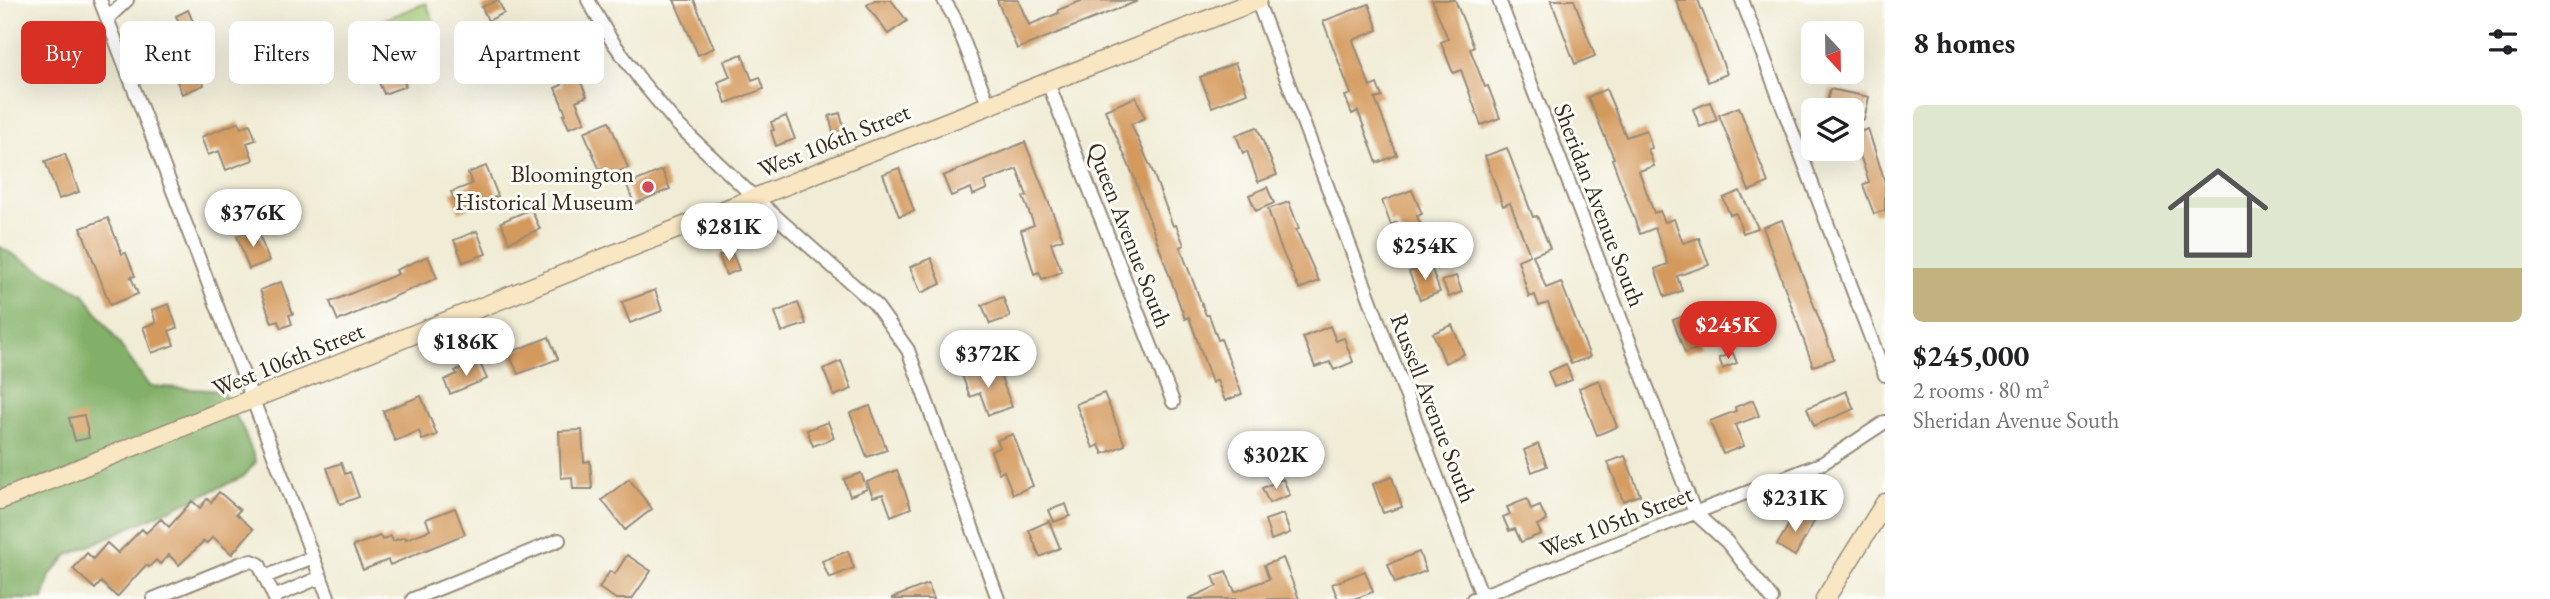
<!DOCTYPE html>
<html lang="en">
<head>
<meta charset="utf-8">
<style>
  :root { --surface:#fff; --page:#f6f6f6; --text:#202124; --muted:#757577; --accent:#d93025 }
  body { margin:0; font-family:"EB Garamond",serif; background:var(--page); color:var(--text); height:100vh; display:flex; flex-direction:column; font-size:26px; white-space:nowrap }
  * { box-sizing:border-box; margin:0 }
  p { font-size:23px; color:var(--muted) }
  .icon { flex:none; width:38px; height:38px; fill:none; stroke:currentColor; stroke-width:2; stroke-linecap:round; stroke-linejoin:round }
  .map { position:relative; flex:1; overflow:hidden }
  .details { display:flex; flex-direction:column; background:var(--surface); width:665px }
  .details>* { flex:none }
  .hud { position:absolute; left:21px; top:21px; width:665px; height:63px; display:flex; gap:14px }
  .needle { width:46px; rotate:158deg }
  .fabs { position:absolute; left:1801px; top:21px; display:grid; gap:14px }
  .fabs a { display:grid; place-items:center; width:63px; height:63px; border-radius:10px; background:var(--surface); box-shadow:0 7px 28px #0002; font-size:35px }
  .price { position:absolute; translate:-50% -60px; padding:0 16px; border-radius:24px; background:#fff; color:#222; font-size:23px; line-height:46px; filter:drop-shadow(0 2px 4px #0008) }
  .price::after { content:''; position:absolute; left:50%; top:42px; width:21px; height:16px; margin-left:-10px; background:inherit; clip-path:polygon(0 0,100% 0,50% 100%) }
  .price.on { background:var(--accent); color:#fff }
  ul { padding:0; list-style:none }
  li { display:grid; align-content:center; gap:14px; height:371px; padding:0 28px }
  li span { display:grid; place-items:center; height:217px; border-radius:10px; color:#555 }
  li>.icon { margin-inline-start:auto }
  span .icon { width:126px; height:126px; fill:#fffc; stroke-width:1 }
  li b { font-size:30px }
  h2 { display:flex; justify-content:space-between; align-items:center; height:84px; padding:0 28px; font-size:30px }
  .tag { padding:0 24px; border-radius:10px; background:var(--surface); box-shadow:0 7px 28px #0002; font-size:24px; line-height:63px }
  .tag.on { background:var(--accent); color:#fff }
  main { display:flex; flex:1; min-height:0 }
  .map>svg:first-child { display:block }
  .green { fill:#a4cc77; stroke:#707b4a; stroke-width:2 }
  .forest { fill:#83b068; stroke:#5f6d43; stroke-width:2 }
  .building { fill:#d4995b }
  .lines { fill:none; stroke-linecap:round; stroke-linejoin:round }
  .street-casing { stroke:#968b7a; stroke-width:16 }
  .secondary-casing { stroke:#968b7a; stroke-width:21 }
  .street { stroke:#fff; stroke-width:12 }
  .secondary { stroke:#f9e7c3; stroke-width:18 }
  .poi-dot { fill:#d1495b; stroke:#fdfcf7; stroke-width:2.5 }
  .labels { text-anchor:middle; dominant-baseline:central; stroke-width:6; stroke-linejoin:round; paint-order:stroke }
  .street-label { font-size:24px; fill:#3b2a1e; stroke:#fdfcf7 }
  .poi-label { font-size:24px; fill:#3b2a1e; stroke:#fdfcf7; text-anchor:end }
</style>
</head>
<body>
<main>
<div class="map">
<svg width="1885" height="599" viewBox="0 0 1885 599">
  <rect width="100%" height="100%" fill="#fdfcf7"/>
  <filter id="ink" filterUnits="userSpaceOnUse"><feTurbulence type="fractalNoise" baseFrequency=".0143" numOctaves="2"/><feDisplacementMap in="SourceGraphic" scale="14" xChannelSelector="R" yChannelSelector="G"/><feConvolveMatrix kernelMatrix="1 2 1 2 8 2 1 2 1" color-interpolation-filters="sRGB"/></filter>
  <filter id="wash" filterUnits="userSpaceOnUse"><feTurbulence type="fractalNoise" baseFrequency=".00686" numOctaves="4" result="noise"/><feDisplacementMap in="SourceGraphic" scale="28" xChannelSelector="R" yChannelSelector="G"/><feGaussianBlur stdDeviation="1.57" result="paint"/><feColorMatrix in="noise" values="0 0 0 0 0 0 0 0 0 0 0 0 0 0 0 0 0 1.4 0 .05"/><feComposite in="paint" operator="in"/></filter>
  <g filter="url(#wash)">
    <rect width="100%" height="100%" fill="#f0ecd5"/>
    <!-- green -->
    <path class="green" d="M426,3L435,25L380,46L372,24Z"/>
    <!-- forest -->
    <path class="forest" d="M0,247L84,294L149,386L222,391L243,429L256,462L243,477L68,555L50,575L43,599H0Z"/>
    <g id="blocks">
      <!-- building -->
      <path class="building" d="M498,0L504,13L488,21L482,7Z
        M674,0H694L714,48L698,55Z
        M875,0H891L907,21L888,34L867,5Z
        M997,0H1018L1029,25L1059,13L1058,10L1083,0L1138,1L1017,49Z
        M1432,0H1455L1474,47L1470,49L1485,87L1488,86L1500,118L1481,125L1461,70L1453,73L1441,42L1448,39Z
        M1551,0H1574L1595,56L1575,64Z
        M1676,0H1698L1727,74L1708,82Z
        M1369,4L1378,30L1353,40L1370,87L1377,84L1382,97L1375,99L1397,155L1377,163L1358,111L1352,114L1345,96L1351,94L1323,21Z
        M188,10L193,22L181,27L176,16Z
        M499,26L507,44L528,35L533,48L527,50L534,66L517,73L511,60L501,65L486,32Z
        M68,40L77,66L49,76L39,50Z
        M194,47L203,69L199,71L204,85L182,94L168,57Z
        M742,54L752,80L760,77L764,89L726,103L718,82L730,77L724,61Z
        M1235,63L1247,93L1212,107L1200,77Z
        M398,67L406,86L384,94L376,76Z
        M575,69L587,96L576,101L585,122L569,128L563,115L566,114L555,88L562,85L558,76Z
        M1606,89L1626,137L1646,130L1652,148L1648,149L1654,166L1639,171L1654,213L1660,211L1665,222L1674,219L1683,243L1699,238L1709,265L1677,276L1682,291L1665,297L1655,269L1668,264L1655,228L1640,234L1612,159L1614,158L1588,97Z
        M1830,89L1869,97L1864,120L1852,117V110L1825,109Z
        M1136,97L1145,118L1131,124L1152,170L1173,226L1176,225L1184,245L1180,247L1206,315H1209L1218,340L1221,339L1242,394L1225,401L1217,380L1212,383L1189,317L1185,319L1134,177L1105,110Z
        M1710,102L1717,120L1700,127L1693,109Z
        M1739,107L1768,183L1749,191L1719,115Z
        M840,113L845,133L834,136L829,116Z
        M786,116L795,139L776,146L771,131L774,130L771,122Z
        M609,121L628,168L603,178L584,132Z
        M239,122L241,128L250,124L256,140L247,143L253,160L226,170L219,151L208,155L201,137Z
        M1257,127L1277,175L1258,182L1247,151L1243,153L1236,135Z
        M1868,129L1885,182V210L1874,214L1863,185L1869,182L1853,134Z
        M1025,142L1063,239L1051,243L1062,272L1042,279L1039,272L1034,274L1021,230L1034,225L1023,197L1027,196L1017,169L984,182L987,189L973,195L971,188L951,196L943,176Z
        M1507,148L1533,217L1537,216L1550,248L1533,255L1546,288L1561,282L1590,357L1571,364L1548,303L1539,306L1535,295L1529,297L1518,260L1530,255L1510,203L1503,206L1485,156Z
        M65,154L79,192L59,199L45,161Z
        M486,166L498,196L459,212L451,192L472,184L468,173Z
        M899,168L914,211L899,216L883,174Z
        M662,170L670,189L634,204L627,185Z
        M1267,187L1274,203L1256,211L1249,195Z
        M1412,190L1422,214L1417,216L1426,239L1406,247L1397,222L1391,225L1382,201Z
        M1740,191L1758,228L1743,233L1736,213L1730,215L1723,198Z
        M1289,202L1299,229L1296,230L1319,281L1299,289L1280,246L1268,209Z
        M531,209L540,229L509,242L501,222Z
        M108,218L122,254L126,253L135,276L131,277L138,294L110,305L81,228Z
        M1782,220L1834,359L1813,366L1763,227Z
        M257,229L269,261L249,269L237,236Z
        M477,231L486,254L463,262L454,240Z
        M732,252L739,270L726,275L719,256Z
        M428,256L437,278L338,321L330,302L398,274L396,270Z
        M931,258L941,284L921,293L910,267Z
        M1430,264L1440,292L1420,300L1409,272Z
        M1456,276L1462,292L1449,297L1442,281Z
        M281,282L293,314L289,315L292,324L281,328L278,321L272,323L260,290Z
        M655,290L662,311L630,323L622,302Z
        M1003,297L1010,317L990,324L982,305Z
        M798,303L806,324L782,332L775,312Z
        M169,304L177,328L169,331L174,345L152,353L143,327L156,323L152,310Z
        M1691,313L1704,346L1685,353L1673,320Z
        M1452,325L1464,354L1445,363L1433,333Z
        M1330,326L1336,341L1344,338L1353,362L1334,370L1330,362L1315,367L1303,337Z
        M549,337L558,359L518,374L509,353Z
        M1733,353L1737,363L1723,369L1719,358Z
        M479,361L487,379L450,394L444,380L457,374L455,371Z
        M841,361L852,389L834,396L823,369Z
        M1566,364L1572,380L1554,387L1548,372Z
        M983,367L987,377L999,372L1012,407L988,415L980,393L970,397L962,375Z
        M1599,380L1617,427L1597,435L1579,388Z
        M1846,391L1854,409L1814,426L1807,408Z
        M1104,393L1125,445L1103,454L1099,445L1093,448L1076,404Z
        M421,396L437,435L422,440L419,431L395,441L383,411Z
        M1753,400L1759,416L1735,425L1744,446L1723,454L1710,421L1736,411L1735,407Z
        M870,406L887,450L867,457L850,413Z
        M84,415L89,438L75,441L69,418Z
        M828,422L834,438L813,446L807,430Z
        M582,430L584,462L590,461L592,489H573L572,477L561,478L559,431Z
        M1013,434L1033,486L1013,494L1004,471L999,473L991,451L1000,447L997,440Z
        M1538,444L1547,466L1532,472L1524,450Z
        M1625,456L1640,495L1623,501L1608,462Z
        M341,463L345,474L350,472L359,497L340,504L327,468Z
        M897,470L911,508L891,516L883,494L873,497L867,482Z
        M861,473L867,489L850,496L844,479Z
        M1392,477L1402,507L1383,513L1373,484Z
        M629,479L652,509L625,530L602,500Z
        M1283,479L1290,495L1269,503L1262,488Z
        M219,492L240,510L236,514L253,529L232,554L213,537L207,543L204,541L179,565L169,555L160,564L156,560L149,567L146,565L117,597L101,582L95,589L73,569L87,553L93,559L107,543L118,553L142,529L146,533L161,519L169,527L192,501L200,508L207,499L211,502Z
        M1527,499L1531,510L1540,506L1547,521L1537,525L1541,534L1521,542L1515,529L1509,531L1503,517L1510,514L1507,507Z
        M1066,504L1070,516L1054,522L1049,510Z
        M455,508L465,534L390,565L388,560L363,570L353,546L380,536L382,540L391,536L393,541L405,537L406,539L430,530L426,519Z
        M1796,512L1814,522L1795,556L1777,545Z
        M1283,514L1290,533L1271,540L1265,520Z
        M1049,521L1060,548L1040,557L1029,530Z
        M848,551L854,568L829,578L822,561Z
        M1419,552L1426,571L1395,583L1388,564Z
        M627,555L651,571L632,599H616L599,588L610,571L615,574Z
        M1283,558L1299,599H1188L1217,586L1213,576L1226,571L1235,592L1269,579L1264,565Z
        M1365,571L1373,592L1354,599H1338L1332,584Z
        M928,584L934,599H892V598Z"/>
    </g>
  </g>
  <g filter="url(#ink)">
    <use href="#blocks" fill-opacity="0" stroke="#968b7a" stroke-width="2"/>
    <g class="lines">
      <defs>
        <path id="street" d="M100,0L329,599
          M588,0L610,38L641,81L676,123L755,198L875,304L908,350L998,599
          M944,0L954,17L989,106
          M1257,0L1482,596
          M1499,0L1695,513L1727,542L1772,599
          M1742,0L1885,375
          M107,19L127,0
          M1048,83L1173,402
          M265,577L313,557
          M274,597L321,577
          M153,599L242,563L252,561L259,564L275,599
          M413,599L559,540
          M1473,599L1823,463L1885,422"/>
        <path id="secondary" d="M0,500L839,164L1258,0
          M1825,599L1885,503"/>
      </defs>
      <!-- street casing -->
      <use href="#street" class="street-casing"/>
      <!-- secondary casing -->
      <use href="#secondary" class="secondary-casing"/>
      <!-- street -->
      <use href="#street" class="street"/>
      <!-- secondary -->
      <use href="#secondary" class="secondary"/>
    </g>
  </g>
  <!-- markers -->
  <circle class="poi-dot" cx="648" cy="187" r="7"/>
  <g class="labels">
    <!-- street labels -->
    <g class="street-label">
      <text transform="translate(834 140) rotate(-22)">West 106th Street</text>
      <text transform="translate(1600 205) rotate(69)">Sheridan Avenue South</text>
      <text transform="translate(1130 235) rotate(69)">Queen Avenue South</text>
      <text transform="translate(288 359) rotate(-22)">West 106th Street</text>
      <text transform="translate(1434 408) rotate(69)">Russell Avenue South</text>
      <text transform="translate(1616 521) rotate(-21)">West 105th Street</text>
    </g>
    <!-- poi labels -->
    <g class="poi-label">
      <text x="634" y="173">Bloomington<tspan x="634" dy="28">Historical Museum</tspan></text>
    </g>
  </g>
</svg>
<div class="fabs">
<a><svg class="needle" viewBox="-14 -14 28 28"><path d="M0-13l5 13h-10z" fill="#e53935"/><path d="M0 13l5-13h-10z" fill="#757577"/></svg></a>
<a><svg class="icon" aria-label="layers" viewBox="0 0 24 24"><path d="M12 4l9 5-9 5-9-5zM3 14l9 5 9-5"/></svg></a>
</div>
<b class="price" style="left:253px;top:249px">$376K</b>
<b class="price" style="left:729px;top:263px">$281K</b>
<b class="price" style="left:1425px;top:282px">$254K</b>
<b class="price on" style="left:1728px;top:361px">$245K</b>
<b class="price" style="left:466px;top:378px">$186K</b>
<b class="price" style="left:988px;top:390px">$372K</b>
<b class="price" style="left:1276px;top:491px">$302K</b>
<b class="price" style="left:1795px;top:534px">$231K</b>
<div class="hud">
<a class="tag on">Buy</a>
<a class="tag">Rent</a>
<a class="tag">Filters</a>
<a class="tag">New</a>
<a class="tag">Apartment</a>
</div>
</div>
<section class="details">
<h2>8 homes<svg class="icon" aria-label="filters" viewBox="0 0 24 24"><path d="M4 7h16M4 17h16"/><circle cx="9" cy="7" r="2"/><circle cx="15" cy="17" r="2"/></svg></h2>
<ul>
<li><span style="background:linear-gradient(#dfe7d0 75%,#c2b280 0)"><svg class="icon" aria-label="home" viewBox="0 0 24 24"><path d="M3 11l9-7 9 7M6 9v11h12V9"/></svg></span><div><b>$245,000</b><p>2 rooms · 80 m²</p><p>Sheridan Avenue South</p></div></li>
</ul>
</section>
</main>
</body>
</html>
